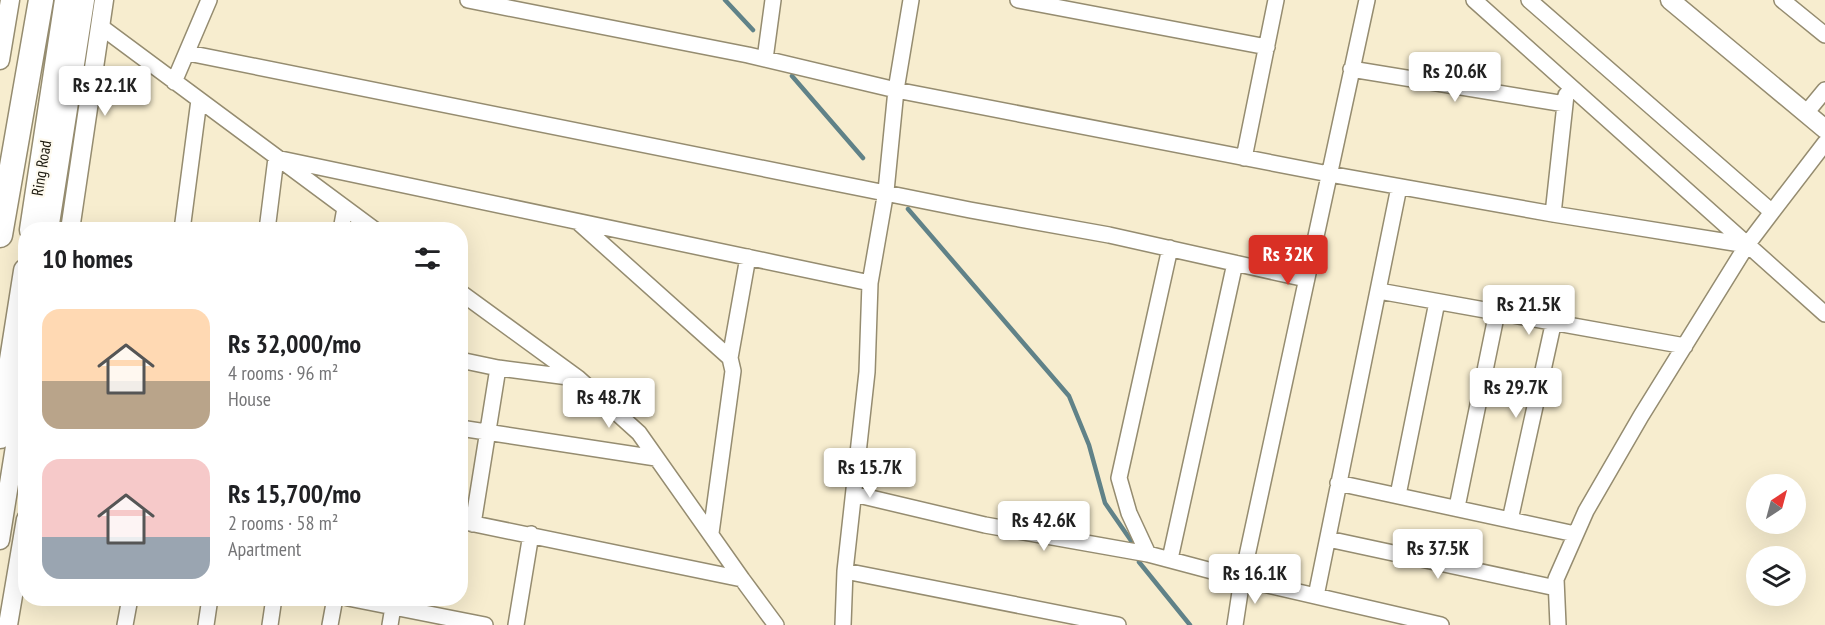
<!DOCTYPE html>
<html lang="en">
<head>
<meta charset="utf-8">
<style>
  :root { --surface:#fff; --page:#f2f2f2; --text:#202124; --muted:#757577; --accent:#d93025 }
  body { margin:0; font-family:"PT Sans Narrow",sans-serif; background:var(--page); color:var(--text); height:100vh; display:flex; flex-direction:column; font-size:22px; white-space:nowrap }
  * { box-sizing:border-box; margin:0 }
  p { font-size:20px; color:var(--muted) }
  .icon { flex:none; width:33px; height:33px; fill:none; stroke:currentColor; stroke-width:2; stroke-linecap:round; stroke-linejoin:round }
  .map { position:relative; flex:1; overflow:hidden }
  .side { position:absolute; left:18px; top:222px; width:450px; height:384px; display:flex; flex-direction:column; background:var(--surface); border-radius:24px; box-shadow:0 6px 24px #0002 }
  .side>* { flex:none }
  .needle { width:39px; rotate:36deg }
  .buttons { position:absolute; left:1746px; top:474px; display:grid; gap:12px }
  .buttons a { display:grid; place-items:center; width:60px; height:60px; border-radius:50%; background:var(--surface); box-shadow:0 6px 24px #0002; font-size:30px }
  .price { position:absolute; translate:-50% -51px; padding:0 14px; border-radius:6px; background:#fff; color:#222; font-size:20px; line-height:39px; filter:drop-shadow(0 2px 3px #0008) }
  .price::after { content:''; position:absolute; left:50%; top:36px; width:18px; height:14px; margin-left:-9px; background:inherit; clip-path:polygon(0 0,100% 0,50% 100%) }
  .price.selected { background:var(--accent); color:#fff }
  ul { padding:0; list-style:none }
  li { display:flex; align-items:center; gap:18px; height:150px; padding:0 24px }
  li span { display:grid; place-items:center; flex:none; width:168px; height:120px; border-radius:18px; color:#555 }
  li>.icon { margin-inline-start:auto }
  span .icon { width:72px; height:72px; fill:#fffc; stroke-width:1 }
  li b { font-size:26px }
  h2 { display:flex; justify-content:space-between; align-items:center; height:72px; padding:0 24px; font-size:26px }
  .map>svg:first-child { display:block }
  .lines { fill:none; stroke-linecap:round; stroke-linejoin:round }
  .stream { stroke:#608288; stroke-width:4.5 }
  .minor-casing { stroke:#958c70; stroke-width:18 }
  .tertiary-casing { stroke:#958c70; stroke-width:21 }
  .trunk-casing { stroke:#958c70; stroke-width:27 }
  .minor { stroke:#fff; stroke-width:15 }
  .tertiary { stroke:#fff; stroke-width:18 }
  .trunk { stroke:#fff; stroke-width:24 }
  .labels { text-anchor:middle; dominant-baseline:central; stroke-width:4.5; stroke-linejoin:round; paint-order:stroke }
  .street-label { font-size:16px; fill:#19160b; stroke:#fefaef }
</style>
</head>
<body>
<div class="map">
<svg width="1825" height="625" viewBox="0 0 1825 625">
  <rect width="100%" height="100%" fill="#f7edcf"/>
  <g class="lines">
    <!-- stream -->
    <path class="stream" d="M725,0L753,30
      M792,76L863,158
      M908,209L1069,396L1089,445L1105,503L1132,542
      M1139,562L1190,625"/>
    <defs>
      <path id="minor" d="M468,0L748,55L896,90L1329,174L1553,214L1747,245
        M1018,0L1267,47
        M1474,0L1825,314
        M1529,0L1772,212L1747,245L1641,416L1586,511L1556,579L1558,625
        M1782,0L1825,35
        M100,26L375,230
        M188,53L970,210L1109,235L1306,279
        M765,59L773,0
        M1351,69L1565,104
        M174,82L209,0
        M1806,113L1825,90
        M1244,158L1276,0
        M1772,212L1825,143
        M1553,214L1566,95
        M578,222L730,358L733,371L711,533
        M182,230L199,100
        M267,230L276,158L870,283
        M341,230L345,208
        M1379,291L1685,346
        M460,292L578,378L639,433L742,579
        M730,358L748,257
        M460,360L498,368L576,378
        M460,428L656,458
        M1338,483L1575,534
        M854,494L985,525L1148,554L1242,579L1441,625
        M1398,495L1437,302
        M1457,507L1497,312
        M1510,520L1553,325
        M460,521L742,579L776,625
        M473,524L498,368
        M1328,539L1556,588
        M1148,554L1129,513L1119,478L1170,248
        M1170,559L1235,263
        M845,571L1118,625
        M1316,596L1399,187
        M348,598L485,625
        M125,625L130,598
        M206,625L210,598
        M270,625L274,598
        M330,625L335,598
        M390,625L393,607
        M516,625L531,534
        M843,625L845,571L867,372L870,283L886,191L896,90L911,0
        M1235,625L1242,579L1367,0"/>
      <path id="tertiary" d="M1670,0L1825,129
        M0,60L10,0
        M49,230L85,0
        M70,230L104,0
        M0,540L26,378
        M8,625L26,519"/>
      <path id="trunk" d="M32,230L67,0
        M0,235L41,0
        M0,436L26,271"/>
    </defs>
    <!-- minor casing -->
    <use href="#minor" class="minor-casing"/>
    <!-- tertiary casing -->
    <use href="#tertiary" class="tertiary-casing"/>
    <!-- trunk casing -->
    <use href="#trunk" class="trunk-casing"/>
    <!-- minor -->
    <use href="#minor" class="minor"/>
    <!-- tertiary -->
    <use href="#tertiary" class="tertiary"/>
    <!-- trunk -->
    <use href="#trunk" class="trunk"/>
  </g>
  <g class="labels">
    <!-- street labels -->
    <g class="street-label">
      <text transform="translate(41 168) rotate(-81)">Ring Road</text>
    </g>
  </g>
</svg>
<div class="buttons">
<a><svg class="needle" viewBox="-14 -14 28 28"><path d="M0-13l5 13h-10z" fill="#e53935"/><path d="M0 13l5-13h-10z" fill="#757577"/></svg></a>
<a><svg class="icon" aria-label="layers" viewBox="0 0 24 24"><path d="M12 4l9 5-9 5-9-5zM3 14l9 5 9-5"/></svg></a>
</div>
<b class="price" style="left:1455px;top:103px">Rs 20.6K</b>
<b class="price" style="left:105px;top:117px">Rs 22.1K</b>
<b class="price selected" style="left:1288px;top:286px">Rs 32K</b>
<b class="price" style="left:1529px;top:336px">Rs 21.5K</b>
<b class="price" style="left:1516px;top:419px">Rs 29.7K</b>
<b class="price" style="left:609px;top:429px">Rs 48.7K</b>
<b class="price" style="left:870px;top:499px">Rs 15.7K</b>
<b class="price" style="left:1044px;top:552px">Rs 42.6K</b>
<b class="price" style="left:1438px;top:580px">Rs 37.5K</b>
<b class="price" style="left:1255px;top:605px">Rs 16.1K</b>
<section class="side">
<h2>10 homes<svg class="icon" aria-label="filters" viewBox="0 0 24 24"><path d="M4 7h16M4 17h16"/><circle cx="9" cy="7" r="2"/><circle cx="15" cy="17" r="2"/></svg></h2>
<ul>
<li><span style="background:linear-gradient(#ffd9b3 60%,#b9a48a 0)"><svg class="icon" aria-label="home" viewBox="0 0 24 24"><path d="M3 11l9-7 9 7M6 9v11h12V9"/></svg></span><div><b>Rs 32,000/mo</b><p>4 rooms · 96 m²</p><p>House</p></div></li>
<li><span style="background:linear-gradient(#f6c9c9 65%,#9aa5b1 0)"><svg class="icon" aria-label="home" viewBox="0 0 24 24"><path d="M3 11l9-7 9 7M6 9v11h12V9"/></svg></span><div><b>Rs 15,700/mo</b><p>2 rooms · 58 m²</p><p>Apartment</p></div></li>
</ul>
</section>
</div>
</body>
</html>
